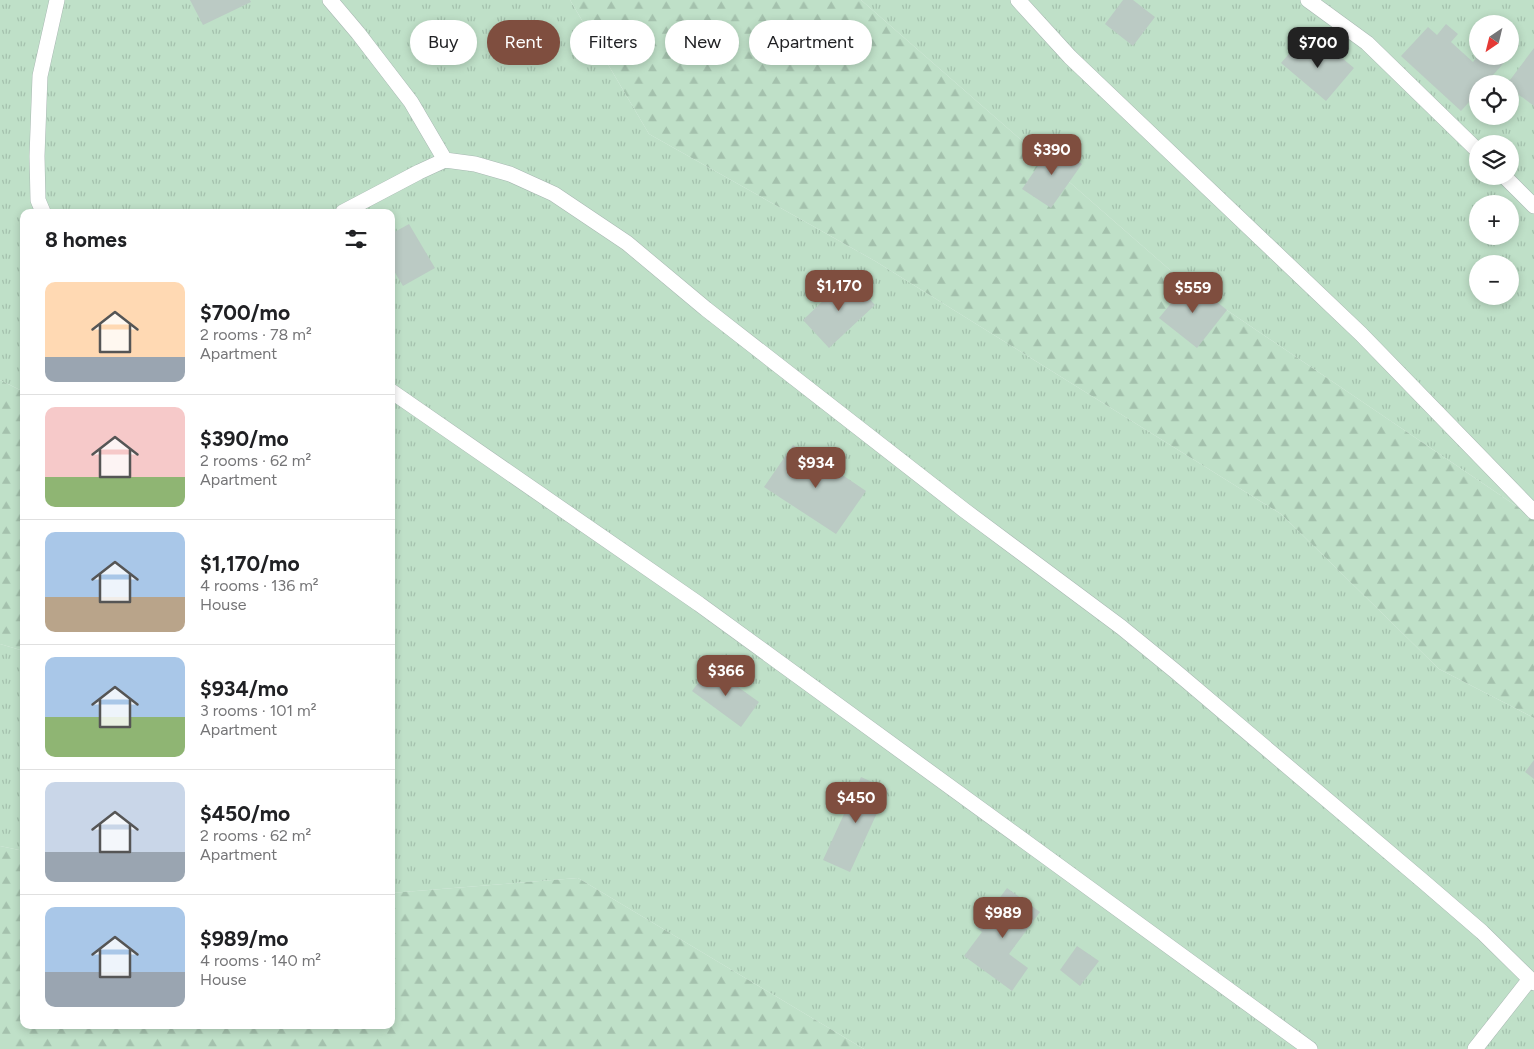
<!DOCTYPE html>
<html lang="en">
<head>
<meta charset="utf-8">
<style>
  :root { --surface:#fff; --page:#f2f2f2; --text:#202124; --muted:#757577; --line:#e0e0e0; --accent:#7f4e3f }
  body { margin:0; font-family:Figtree,sans-serif; background:var(--page); color:var(--text); height:100vh; display:flex; flex-direction:column; font-size:19px; white-space:nowrap }
  * { box-sizing:border-box; margin:0 }
  p { font-size:16px; color:var(--muted) }
  .icon { flex:none; width:28px; height:28px; fill:none; stroke:currentColor; stroke-width:2; stroke-linecap:round; stroke-linejoin:round }
  .map { position:relative; flex:1; overflow:hidden }
  .side { position:absolute; left:20px; top:209px; width:375px; height:820px; display:flex; flex-direction:column; background:var(--surface); border-radius:10px; box-shadow:0 2px 8px #0003 }
  .side>* { flex:none }
  .guide { position:absolute; left:410px; top:20px; width:475px; height:45px; display:flex; gap:10px }
  .needle { width:32px; rotate:215deg }
  .fabs { position:absolute; left:1469px; top:15px; display:grid; gap:10px }
  .fabs a { display:grid; place-items:center; width:50px; height:50px; border-radius:50%; background:var(--surface); box-shadow:0 2px 8px #0003; font-size:25px }
  .price { position:absolute; translate:-50% -42px; padding:0 11px; border-radius:10px; background:var(--accent); color:#fff; font-size:16px; line-height:32px; filter:drop-shadow(0 1px 2px #0008) }
  .price::after { content:''; position:absolute; left:50%; top:30px; width:15px; height:11px; margin-left:-8px; background:inherit; clip-path:polygon(0 0,100% 0,50% 100%) }
  .price.active { background:#222; color:#fff }
  ul { padding:0; list-style:none }
  li { display:flex; align-items:center; gap:15px; height:125px; padding:0 25px }
  li+li { border-top:1px solid var(--line) }
  li span { display:grid; place-items:center; flex:none; width:140px; height:100px; border-radius:10px; color:#555 }
  li>.icon { margin-inline-start:auto }
  span .icon { width:60px; height:60px; fill:#fffc; stroke-width:1 }
  li b { font-size:21px }
  h2 { display:flex; justify-content:space-between; align-items:center; height:60px; padding:0 25px; font-size:21px }
  .chip { padding:0 18px; border-radius:22px; background:var(--surface); box-shadow:0 2px 8px #0003; font-size:18px; line-height:45px }
  .chip.active { background:var(--accent); color:#fff }
  .map>svg:first-child { display:block }
  .grass { fill:url(#grass-tufts); fill-rule:evenodd }
  .forest { fill:url(#forest-firs) }
  .building { fill:#bbcac4 }
  .lines { fill:none; stroke-linecap:round; stroke-linejoin:round }
  .minor-casing { stroke:#a8b8b2; stroke-width:16 }
  .minor { stroke:#fff; stroke-width:15 }
</style>
</head>
<body>
<div class="map">
<svg width="1534" height="1049" viewBox="0 0 1534 1049">
  <defs>
    <pattern id="grass-tufts" width="24" height="20" patternUnits="userSpaceOnUse" patternTransform="scale(1.25)"><rect width="24" height="20" fill="#bfe0c8"/><path d="M3 7l-1-3M5 7V3M7 7l1-3M15 17l-1-3M17 17v-4M19 17l1-3" fill="none" stroke="#a4c1ad"/></pattern>
    <pattern id="forest-firs" width="22" height="20" patternUnits="userSpaceOnUse" patternTransform="scale(1.25)"><rect width="22" height="20" fill="#bfe0c8"/><path d="M5 1l3.5 6h-7zM16 11l3.5 6h-7z" fill="#a4c1ad"/></pattern>
  </defs>
  <rect width="100%" height="100%" fill="#e6efeb"/>
  <!-- grass -->
  <path class="grass" d="M0,0H570L649,134L875,261L1281,514L1439,669L1534,718V1049H864L578,878L391,893V212H24V392L0,380Z
    M861,0H1534V518L1178,277ZM1478,24H1510V56H1478ZM1478,84H1510V116H1478ZM1478,144H1510V176H1478ZM1478,204H1510V236H1478ZM1478,264H1510V296H1478Z
    M0,644L24,651V851L0,846Z"/>
  <!-- forest -->
  <path class="forest" d="M570,0H861L1178,277L1534,518V718L1439,669L1281,514L875,261L649,134Z
    M0,380L24,392V651L0,644Z
    M0,846L24,851V1025H391V893L578,878L864,1049H0Z"/>
  <!-- building -->
  <path class="building" d="M190,0H250L251,2L203,25Z
    M1123,0H1133L1155,17L1133,46L1105,24Z
    M1446,24L1458,34L1451,42L1473,62L1478,56H1510L1485,84H1478V92L1461,111L1401,56L1428,27L1437,35Z
    M1300,41L1319,58L1329,47L1354,68L1326,101L1281,63Z
    M1534,48V106L1510,88V84H1507Z
    M1053,144L1082,164L1051,208L1022,189Z
    M409,224L435,268L403,286L394,271L391,272V234Z
    M849,276L875,305L829,348L803,320Z
    M1190,280L1227,310L1197,348L1159,318Z
    M793,445L820,464L825,456L841,468L838,472L866,491L836,534L764,487Z
    M710,667L759,702L741,727L692,691Z
    M1534,760V779L1525,772Z
    M861,777L888,789L850,872L823,860Z
    M1007,888L1040,912L1009,954L1028,968L1012,991L964,956L982,932L977,928Z
    M1077,946L1099,961L1080,986L1060,970Z"/>
  <g class="lines">
    <defs>
      <path id="minor" d="M330,0L358,33L411,102L445,160
        M1018,0L1070,57L1361,334L1534,512
        M1308,0L1367,43L1478,151
        M1504,176L1534,206
        M43,212L38,200L37,156L40,76L57,0
        M343,212L419,172L445,160L475,164L510,174L554,194L627,243L706,309L964,510L1121,627L1175,671L1424,882L1482,932L1534,983
        M391,391L699,604L1310,1049
        M1475,1049L1530,979"/>
    </defs>
    <!-- minor casing -->
    <use href="#minor" class="minor-casing"/>
    <!-- minor -->
    <use href="#minor" class="minor"/>
  </g>
</svg>
<div class="fabs">
<a><svg class="needle" viewBox="-14 -14 28 28"><path d="M0-13l5 13h-10z" fill="#e53935"/><path d="M0 13l5-13h-10z" fill="#757577"/></svg></a>
<a><svg class="icon" aria-label="locate" viewBox="0 0 24 24"><circle cx="12" cy="12" r="6"/><path d="M12 2v4M12 18v4M2 12h4M18 12h4"/></svg></a>
<a><svg class="icon" aria-label="layers" viewBox="0 0 24 24"><path d="M12 4l9 5-9 5-9-5zM3 14l9 5 9-5"/></svg></a>
<a>+</a>
<a>−</a>
</div>
<b class="price active" style="left:1318px;top:69px">$700</b>
<b class="price" style="left:1052px;top:176px">$390</b>
<b class="price" style="left:839px;top:312px">$1,170</b>
<b class="price" style="left:1193px;top:314px">$559</b>
<b class="price" style="left:816px;top:489px">$934</b>
<b class="price" style="left:726px;top:697px">$366</b>
<b class="price" style="left:856px;top:824px">$450</b>
<b class="price" style="left:1003px;top:939px">$989</b>
<div class="guide">
<a class="chip">Buy</a>
<a class="chip active">Rent</a>
<a class="chip">Filters</a>
<a class="chip">New</a>
<a class="chip">Apartment</a>
</div>
<section class="side">
<h2>8 homes<svg class="icon" aria-label="filters" viewBox="0 0 24 24"><path d="M4 7h16M4 17h16"/><circle cx="9" cy="7" r="2"/><circle cx="15" cy="17" r="2"/></svg></h2>
<ul>
<li><span style="background:linear-gradient(#ffd9b3 75%,#9aa5b1 0)"><svg class="icon" aria-label="home" viewBox="0 0 24 24"><path d="M3 11l9-7 9 7M6 9v11h12V9"/></svg></span><div><b>$700/mo</b><p>2 rooms · 78 m²</p><p>Apartment</p></div></li>
<li><span style="background:linear-gradient(#f6c9c9 70%,#8fb573 0)"><svg class="icon" aria-label="home" viewBox="0 0 24 24"><path d="M3 11l9-7 9 7M6 9v11h12V9"/></svg></span><div><b>$390/mo</b><p>2 rooms · 62 m²</p><p>Apartment</p></div></li>
<li><span style="background:linear-gradient(#a9c7e8 65%,#b9a48a 0)"><svg class="icon" aria-label="home" viewBox="0 0 24 24"><path d="M3 11l9-7 9 7M6 9v11h12V9"/></svg></span><div><b>$1,170/mo</b><p>4 rooms · 136 m²</p><p>House</p></div></li>
<li><span style="background:linear-gradient(#a9c7e8 60%,#8fb573 0)"><svg class="icon" aria-label="home" viewBox="0 0 24 24"><path d="M3 11l9-7 9 7M6 9v11h12V9"/></svg></span><div><b>$934/mo</b><p>3 rooms · 101 m²</p><p>Apartment</p></div></li>
<li><span style="background:linear-gradient(#c9d6e8 70%,#9aa5b1 0)"><svg class="icon" aria-label="home" viewBox="0 0 24 24"><path d="M3 11l9-7 9 7M6 9v11h12V9"/></svg></span><div><b>$450/mo</b><p>2 rooms · 62 m²</p><p>Apartment</p></div></li>
<li><span style="background:linear-gradient(#a9c7e8 65%,#9aa5b1 0)"><svg class="icon" aria-label="home" viewBox="0 0 24 24"><path d="M3 11l9-7 9 7M6 9v11h12V9"/></svg></span><div><b>$989/mo</b><p>4 rooms · 140 m²</p><p>House</p></div></li>
</ul>
</section>
</div>
</body>
</html>
